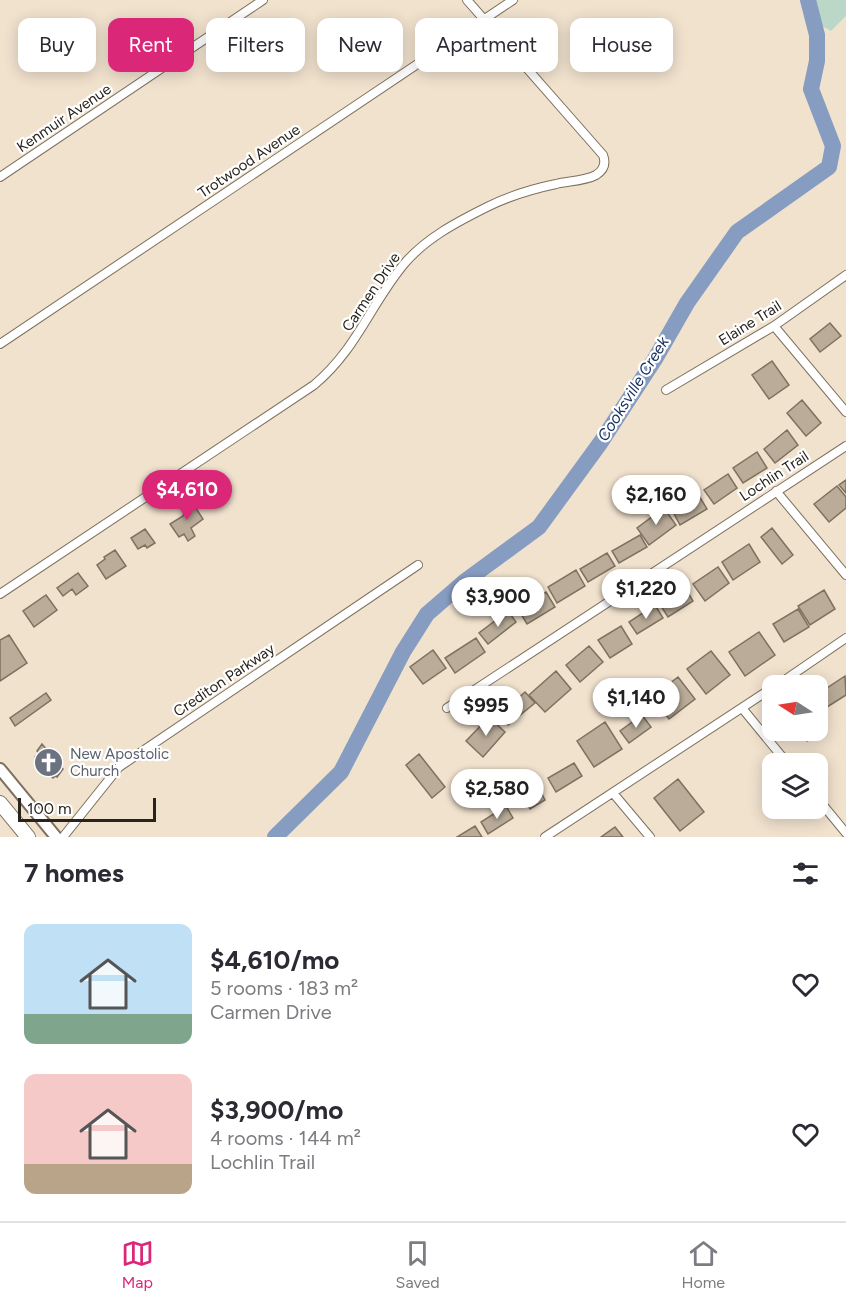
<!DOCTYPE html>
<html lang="en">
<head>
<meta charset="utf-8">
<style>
  :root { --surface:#fff; --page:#f2f2f3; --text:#2b2b33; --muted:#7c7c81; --line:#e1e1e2; --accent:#db2777 }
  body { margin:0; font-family:Figtree,sans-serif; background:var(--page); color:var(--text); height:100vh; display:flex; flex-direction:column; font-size:22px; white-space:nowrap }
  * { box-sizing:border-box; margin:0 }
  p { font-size:20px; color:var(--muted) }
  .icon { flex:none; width:33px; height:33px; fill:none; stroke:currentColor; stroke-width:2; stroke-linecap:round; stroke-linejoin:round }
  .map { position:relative; height:837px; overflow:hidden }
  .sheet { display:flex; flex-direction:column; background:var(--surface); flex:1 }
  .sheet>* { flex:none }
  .banner { position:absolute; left:18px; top:18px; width:810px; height:54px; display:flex; gap:12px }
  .needle { width:39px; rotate:282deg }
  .buttons { position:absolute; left:762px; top:675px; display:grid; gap:12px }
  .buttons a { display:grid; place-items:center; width:66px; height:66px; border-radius:12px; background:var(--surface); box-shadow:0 3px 15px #0003; font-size:30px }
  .scale { position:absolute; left:18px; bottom:15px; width:138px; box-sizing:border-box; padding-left:6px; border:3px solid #28231b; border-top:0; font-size:16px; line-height:21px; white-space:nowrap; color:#28231b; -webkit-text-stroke:4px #fff; paint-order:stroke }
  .price { position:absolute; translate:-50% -51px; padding:0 14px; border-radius:21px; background:#fff; color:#222; font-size:20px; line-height:39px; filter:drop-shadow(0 2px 3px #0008) }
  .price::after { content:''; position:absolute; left:50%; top:36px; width:18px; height:14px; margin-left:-9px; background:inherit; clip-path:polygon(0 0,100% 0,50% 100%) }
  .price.on { background:var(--accent); color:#fff }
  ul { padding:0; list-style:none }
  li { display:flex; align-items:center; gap:18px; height:150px; padding:0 24px }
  li span { display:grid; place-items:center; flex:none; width:168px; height:120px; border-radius:12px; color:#555 }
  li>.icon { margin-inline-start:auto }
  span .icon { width:72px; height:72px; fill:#fffc; stroke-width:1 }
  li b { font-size:26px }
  h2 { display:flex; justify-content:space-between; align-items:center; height:72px; padding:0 24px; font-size:26px }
  .chip { padding:0 21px; border-radius:12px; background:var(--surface); box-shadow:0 3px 15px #0003; font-size:21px; line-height:54px }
  .chip.on { background:var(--accent); color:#fff }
  .dock { display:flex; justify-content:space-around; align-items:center; height:84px; border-top:2px solid var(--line); background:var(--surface); font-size:16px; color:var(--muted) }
  .dock a { display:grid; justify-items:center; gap:3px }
  .dock .on { color:var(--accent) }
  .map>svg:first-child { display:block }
  .green { fill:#bad7c7 }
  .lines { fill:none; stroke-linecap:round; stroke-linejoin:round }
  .river { stroke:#869cc1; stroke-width:16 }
  .building { fill:#baac99; stroke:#7e715f; stroke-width:1.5 }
  .street-casing { stroke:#7d705e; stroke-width:10 }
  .secondary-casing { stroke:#7d705e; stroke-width:14 }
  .highway-casing { stroke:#7d705e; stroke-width:16 }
  .street { stroke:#fff; stroke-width:8 }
  .secondary { stroke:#fff; stroke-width:10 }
  .highway { stroke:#fff; stroke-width:14 }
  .labels { text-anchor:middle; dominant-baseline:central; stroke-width:4.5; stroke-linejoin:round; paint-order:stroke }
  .street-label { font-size:15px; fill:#28231b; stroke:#fff }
  .worship-label { font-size:15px; fill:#5b616d; stroke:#fff; text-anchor:start }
  .water-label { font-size:16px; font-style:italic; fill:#173262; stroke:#fff }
</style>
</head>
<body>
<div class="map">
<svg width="846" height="837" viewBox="0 0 846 837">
  <rect width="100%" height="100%" fill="#f1e2ce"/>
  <!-- green -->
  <path class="green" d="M804,0H846V16L831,31L808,18Z"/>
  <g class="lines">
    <!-- river -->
    <path class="river" d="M275,837L341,772L403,652L427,614L464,582L539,527L601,442L655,359L687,303L737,232L829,167L833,146L811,89L817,61V35L808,0"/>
  </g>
  <!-- building -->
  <path class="building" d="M830,323L841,336L820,352L810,339Z
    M772,361L789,385L769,399L752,375Z
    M802,400L821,423L806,436L787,413Z
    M787,430L798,445L775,463L764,449Z
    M757,452L767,468L743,483L733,468Z
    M728,474L737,488L714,504L704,490Z
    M846,480V493L839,485Z
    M217,481L225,492L208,504L206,501L201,505L195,497Z
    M837,486L846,497V508L829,522L814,504Z
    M698,494L707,509L680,525L672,510Z
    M190,499L203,519L191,528L195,536L188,541L184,534L179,537L170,524L183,516L185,508L182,504Z
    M664,508L676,525L649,545L637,528Z
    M772,528L793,555L782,564L761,537Z
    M145,529L155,543L147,548L145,545L138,549L131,538Z
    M640,535L647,547L619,563L612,551Z
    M749,544L760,562L733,580L722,562Z
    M115,550L126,566L106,579L97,565L105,559L104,557Z
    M607,553L615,566L588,582L580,569Z
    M718,567L729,583L705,601L693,584Z
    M576,570L585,586L557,603L548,587Z
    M78,573L88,586L76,595L72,589L63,596L57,588Z
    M684,586L693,601L668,617L659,603Z
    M824,590L835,609L810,625L798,606Z
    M546,592L555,607L527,624L518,609Z
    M46,595L57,610L34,627L23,611Z
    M655,605L663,618L637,634L629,622Z
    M798,609L809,627L784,642L773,624Z
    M508,611L516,622L488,644L479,633Z
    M621,626L632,644L610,658L598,640Z
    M759,632L775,655L745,676L729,652Z
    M9,635L27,663L0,681V640Z
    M476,638L485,652L455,673L445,658Z
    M589,646L603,662L580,682L566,665Z
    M433,650L446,668L423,684L410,667Z
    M711,651L730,675L706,694L687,669Z
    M556,671L571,689L545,712L529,695Z
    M845,676L846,695L824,709L818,699V694Z
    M678,677L695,699L669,719L652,697Z
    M525,692L535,703L508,725L499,715Z
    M46,693L51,700L15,726L10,718Z
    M642,715L651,727L629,743L620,731Z
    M489,717L505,732L483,757L466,741Z
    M818,717L825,725L807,741L797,730H818Z
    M605,722L622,749L594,767L577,741Z
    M42,744L63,769L57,777L56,776L53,778L35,757L39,753L37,751Z
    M419,754L445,787L432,798L406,765Z
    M574,763L582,776L556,792L548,778Z
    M534,779L545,800L530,809L518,788Z
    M678,779L704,812L680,831L654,798Z
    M506,806L513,818L488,834L481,822Z
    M475,826L482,837H457Z
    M615,827L623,837H601Z"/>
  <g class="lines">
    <defs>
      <path id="street" d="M0,177L263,0
        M774,326L846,412
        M0,344L513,0
        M666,390L774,326L846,275
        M776,491L846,575
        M0,594L314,385C357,349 370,305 404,264C426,238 457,222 487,207C509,196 532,189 556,184C568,181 585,181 596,175C604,170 606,163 603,155L467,0
        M776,686L846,638
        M447,708L846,446
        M742,708L788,764
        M613,793L650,837
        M818,799L846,833
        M63,837L119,767L418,565
        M545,837L772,688"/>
      <path id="secondary" d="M0,769L56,837"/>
      <path id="highway" d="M0,803L28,837"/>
    </defs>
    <!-- street casing -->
    <use href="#street" class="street-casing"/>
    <!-- secondary casing -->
    <use href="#secondary" class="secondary-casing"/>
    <!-- highway casing -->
    <use href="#highway" class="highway-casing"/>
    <!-- street -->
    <use href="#street" class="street"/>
    <!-- secondary -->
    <use href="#secondary" class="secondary"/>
    <!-- highway -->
    <use href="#highway" class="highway"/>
  </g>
  <!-- icons -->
  <defs>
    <symbol id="church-disc" viewBox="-11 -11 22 22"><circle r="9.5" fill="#6b7280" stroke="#fff"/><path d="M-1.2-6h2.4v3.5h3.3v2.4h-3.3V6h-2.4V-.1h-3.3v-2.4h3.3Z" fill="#fff"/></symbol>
  </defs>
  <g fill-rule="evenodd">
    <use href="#church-disc" x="32" y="746" width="33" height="33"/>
  </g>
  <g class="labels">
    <!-- street labels -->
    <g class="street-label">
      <text transform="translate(64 118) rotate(-34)">Kenmuir Avenue</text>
      <text transform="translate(249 161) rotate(-34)">Trotwood Avenue</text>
      <text transform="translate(371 292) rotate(-56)">Carmen Drive</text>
      <text transform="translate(750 323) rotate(-32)">Elaine Trail</text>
      <text transform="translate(774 476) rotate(-33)">Lochlin Trail</text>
      <text transform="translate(224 680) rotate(-34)">Crediton Parkway</text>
    </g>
    <!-- worship labels -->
    <g class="worship-label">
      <text x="70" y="754">New Apostolic<tspan x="70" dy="17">Church</tspan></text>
    </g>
    <!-- water labels -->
    <g class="water-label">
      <text transform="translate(633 389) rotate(-58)">Cooksville Creek</text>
    </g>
  </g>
</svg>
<div class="buttons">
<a><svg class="needle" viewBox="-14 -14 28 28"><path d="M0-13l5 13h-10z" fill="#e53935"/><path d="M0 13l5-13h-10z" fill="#7c7c81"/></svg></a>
<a><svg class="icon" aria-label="layers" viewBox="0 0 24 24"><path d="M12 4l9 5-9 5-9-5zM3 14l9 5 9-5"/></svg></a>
</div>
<div class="scale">100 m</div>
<b class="price on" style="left:187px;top:521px">$4,610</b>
<b class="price" style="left:656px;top:526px">$2,160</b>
<b class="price" style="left:646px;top:620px">$1,220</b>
<b class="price" style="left:498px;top:628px">$3,900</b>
<b class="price" style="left:636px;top:729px">$1,140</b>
<b class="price" style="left:486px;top:737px">$995</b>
<b class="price" style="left:497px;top:820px">$2,580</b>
<div class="banner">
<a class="chip">Buy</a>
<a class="chip on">Rent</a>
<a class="chip">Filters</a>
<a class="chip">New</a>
<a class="chip">Apartment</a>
<a class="chip">House</a>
</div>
</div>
<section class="sheet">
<h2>7 homes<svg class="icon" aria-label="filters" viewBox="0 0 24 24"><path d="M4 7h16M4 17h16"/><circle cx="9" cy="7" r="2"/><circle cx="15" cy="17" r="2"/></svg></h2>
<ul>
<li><span style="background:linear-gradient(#bfe0f5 75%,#7fa58c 0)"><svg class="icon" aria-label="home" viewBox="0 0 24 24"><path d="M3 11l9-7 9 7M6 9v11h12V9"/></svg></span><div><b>$4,610/mo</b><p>5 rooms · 183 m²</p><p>Carmen Drive</p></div><svg class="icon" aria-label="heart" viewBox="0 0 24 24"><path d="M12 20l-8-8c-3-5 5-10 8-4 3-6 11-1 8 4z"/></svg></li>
<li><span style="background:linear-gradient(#f6c9c9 75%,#b9a48a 0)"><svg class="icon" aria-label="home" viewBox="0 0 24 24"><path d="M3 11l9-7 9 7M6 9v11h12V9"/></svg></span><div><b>$3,900/mo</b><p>4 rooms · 144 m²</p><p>Lochlin Trail</p></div><svg class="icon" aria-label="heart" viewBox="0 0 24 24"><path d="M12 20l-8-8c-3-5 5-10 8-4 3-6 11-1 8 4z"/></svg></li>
</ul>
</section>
<nav class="dock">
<a class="on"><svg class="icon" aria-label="map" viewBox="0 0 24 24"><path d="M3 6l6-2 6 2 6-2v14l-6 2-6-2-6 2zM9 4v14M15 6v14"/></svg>Map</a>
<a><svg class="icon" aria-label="saved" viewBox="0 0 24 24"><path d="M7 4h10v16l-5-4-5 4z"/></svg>Saved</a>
<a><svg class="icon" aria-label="home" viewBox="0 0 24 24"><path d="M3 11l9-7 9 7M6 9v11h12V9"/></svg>Home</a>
</nav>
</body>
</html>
